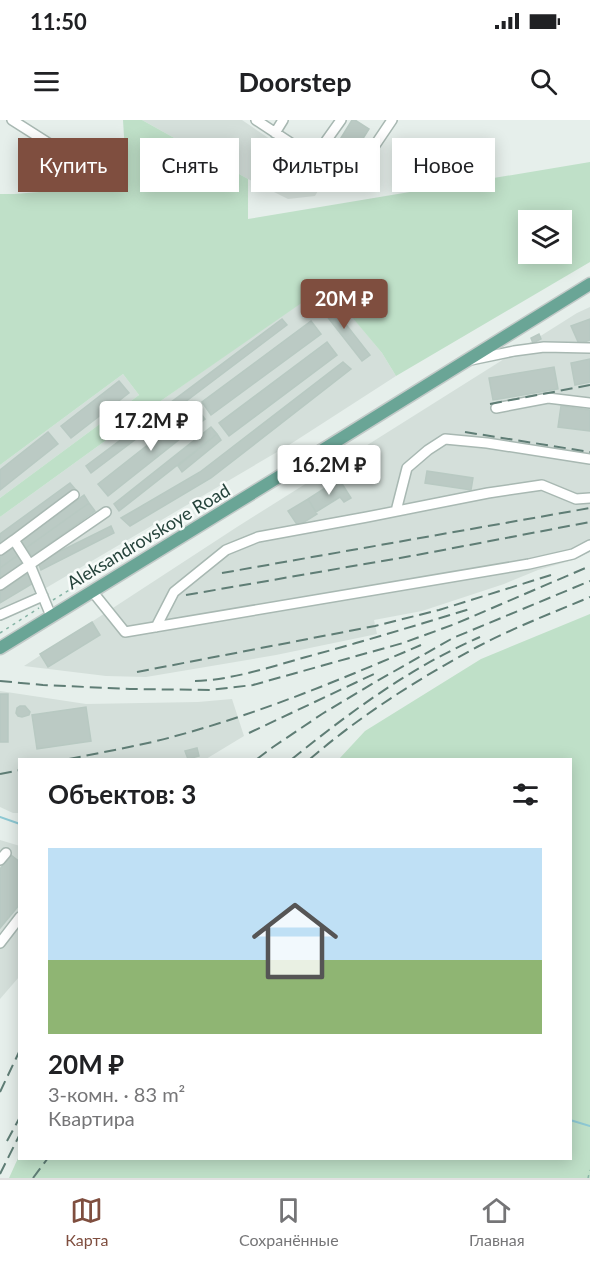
<!DOCTYPE html>
<html lang="ru">
<head>
<meta charset="utf-8">
<style>
  :root { --surface:#fff; --page:#f6f6f6; --text:#202124; --muted:#757577; --line:#e0e0e0; --accent:#7f4e3f }
  body { margin:0; font-family:Lato,sans-serif; background:var(--page); color:var(--text); height:100vh; display:flex; flex-direction:column; font-size:22px; white-space:nowrap }
  * { box-sizing:border-box; margin:0 }
  p { font-size:20px; color:var(--muted) }
  .icon { flex:none; width:33px; height:33px; fill:none; stroke:currentColor; stroke-width:2; stroke-linecap:round; stroke-linejoin:round }
  .map { position:relative; flex:1; overflow:hidden }
  .details { position:absolute; left:18px; top:638px; width:554px; height:402px; display:flex; flex-direction:column; background:var(--surface); border-radius:0px; box-shadow:0 3px 15px #0003 }
  .details>* { flex:none }
  .guide { position:absolute; left:18px; top:18px; width:555px; height:54px; display:flex; gap:12px }
  .controls { position:absolute; left:518px; top:90px; display:grid; gap:12px }
  .controls a { display:grid; place-items:center; width:54px; height:54px; border-radius:0px; background:var(--surface); box-shadow:0 3px 15px #0003; font-size:30px }
  .price { position:absolute; translate:-50% -51px; padding:0 14px; border-radius:6px; background:#fff; color:#222; font-size:20px; line-height:39px; filter:drop-shadow(0 2px 3px #0008) }
  .price::after { content:''; position:absolute; left:50%; top:36px; width:18px; height:14px; margin-left:-9px; background:inherit; clip-path:polygon(0 0,100% 0,50% 100%) }
  .price.active { background:var(--accent); color:#fff }
  ul { padding:0; list-style:none }
  li { display:grid; align-content:center; gap:12px; height:318px; padding:0 30px }
  li+li { border-top:2px solid var(--line) }
  li span { display:grid; place-items:center; height:186px; border-radius:0px; color:#555 }
  li>.icon { margin-inline-start:auto }
  span .icon { width:108px; height:108px; fill:#fffc; stroke-width:1 }
  li b { font-size:26px }
  h2 { display:flex; justify-content:space-between; align-items:center; height:72px; padding:0 30px; font-size:26px }
  .pill { padding:0 21px; border-radius:0px; background:var(--surface); box-shadow:0 3px 15px #0003; font-size:21px; line-height:54px }
  .pill.active { background:var(--accent); color:#fff }
  .status { display:flex; justify-content:space-between; align-items:center; height:42px; padding:0 30px; background:var(--surface); direction:ltr }
  .status svg { height:16px; fill:currentColor }
  header { display:flex; justify-content:space-between; align-items:center; height:78px; padding:0 30px; background:var(--surface); font-size:27px; font-weight:700 }
  .dock { display:flex; justify-content:space-around; align-items:center; height:84px; border-top:2px solid var(--line); background:var(--surface); font-size:16px; color:var(--muted) }
  .dock a { display:grid; justify-items:center; gap:3px }
  .dock .active { color:var(--accent) }
  .map>svg:first-child { display:block }
  .built { fill:#d4dfda }
  .green { fill:#bfe0c8; fill-rule:evenodd }
  .lines { fill:none; stroke-linecap:round; stroke-linejoin:round }
  .stream { stroke:#8ec9d4; stroke-width:2 }
  .building { fill:#bbcac4; stroke:#b8c9c2; stroke-width:1.5 }
  .minor-casing { stroke:#a8b8b2; stroke-width:12 }
  .major-casing { stroke:#c2cac8; stroke-width:15 }
  .path { stroke:#86b3a5; stroke-width:1.5; stroke-dasharray:3 4.5; stroke-linecap:butt }
  .minor { stroke:#fff; stroke-width:9 }
  .major { stroke:#6aa596; stroke-width:12 }
  .rail { stroke:#5f7d75; stroke-width:2; stroke-dasharray:12 6; stroke-linecap:butt }
  .labels { text-anchor:middle; dominant-baseline:central; stroke-width:5; stroke-linejoin:round; paint-order:stroke }
  .street-label { font-size:18px; fill:#24423a; stroke:#f7fbf9 }
</style>
</head>
<body>
<div class="status"><b>11:50</b><svg viewBox="0 0 49 12"><path d="M0 12V9h3v3zM5 12V6h3v6zM10 12V3h3v9zM15 12V0h3v12zM26 1h20v11H26zM47 4h2v5h-2z"/></svg></div>
<header><svg class="icon" aria-label="menu" viewBox="0 0 24 24"><path d="M4 6h16M4 12h16M4 18h16"/></svg>Doorstep<svg class="icon" aria-label="search" viewBox="0 0 24 24"><circle cx="10" cy="10" r="6"/><path d="M15 15l6 6"/></svg></header>
<div class="map">
<svg width="590" height="1058" viewBox="0 0 590 1058">
  <rect width="100%" height="100%" fill="#e6efeb"/>
  <!-- built -->
  <path class="built" d="M142,0H242L326,57L315,76L288,79L248,59Z
    M326,165L382,233L396,256L289,325L0,495V397L152,287Z
    M590,187V432L573,440L538,450L504,464L422,491L374,500L377,514L276,535L146,557L106,556L24,546L237,407L577,193Z
    M123,254L139,275L0,378V345Z
    M0,571L86,584L198,582L232,579L244,616L206,639H20L19,693H13L0,687Z
    M0,720L20,726L19,857L0,879Z"/>
  <!-- green -->
  <path class="green" d="M123,0H142L248,59V99L590,42V142L396,256L382,233L326,166L152,287L0,397V378L139,275L123,254L0,345V74H14L127,65ZM561,100V134H528V100Z
    M590,494V1058H9L19,1036L20,1038H570V639H339L365,611L481,539Z"/>
  <g class="lines">
    <!-- stream -->
    <path class="stream" d="M0,697L20,704
      M570,1000L590,1006"/>
  </g>
  <!-- building -->
  <path class="building" d="M352,0H355L369,9L344,49L328,39Z
    M326,179L370,235L362,241L318,185Z
    M282,199L287,205L91,353L86,346Z
    M590,199V220L579,224L571,206Z
    M311,201L321,214L211,295L202,282Z
    M539,214L541,219L533,223L531,218Z
    M327,222L337,235L229,316L219,303Z
    M590,239V262L575,265L571,243Z
    M343,242L351,249L211,358L130,406L121,398L200,352Z
    M554,247L558,269L493,280L489,258Z
    M119,261L129,273L71,318L61,306Z
    M561,286L590,290V311L558,307Z
    M196,287L205,299L108,376L98,364Z
    M211,307L217,314L119,391L114,384Z
    M48,312L58,324L0,370V350Z
    M217,314L221,320L182,352L178,346Z
    M427,351L473,358L471,370L425,363Z
    M339,359L351,378L344,382L340,377L316,392L308,379Z
    M70,363L76,370L0,425V414Z
    M84,375L89,383L26,428L21,421Z
    M308,379L317,394L298,406L288,391Z
    M89,383L95,391L32,436L26,428Z
    M111,406L114,413L41,450L38,442Z
    M13,428L18,435L0,448V437Z
    M18,435L23,442L0,459V448Z
    M29,453L35,462L0,483V471Z
    M92,502L100,515L48,547L40,534Z
    M0,574H8V622H0Z
    M20,586H25L30,592L29,595L22,597L18,596L16,593L17,588Z
    M86,587L91,621L37,629L32,595Z
    M197,628L199,636L188,639L185,631Z
    M11,735L20,742V784L0,808V749Z"/>
  <g class="lines">
    <defs>
      <path id="minor" d="M12,0L53,26
        M256,0L333,51L347,55L361,46L392,0
        M275,13L283,0
        M326,21L341,0
        M471,240L514,231L544,227L590,228
        M496,288L548,278L590,283
        M396,391L407,348L428,330L445,319L487,323L590,339
        M14,420L74,375
        M0,430L14,420L30,445L51,496
        M0,465L106,392
        M92,471L125,512L529,444L573,434L590,425
        M0,495L43,476
        M156,507L174,472L226,430L258,417L367,397L488,373L542,365L576,379L590,378
        M0,740L6,733
        M0,823L20,797"/>
      <path id="major" d="M0,528L316,334L590,164"/>
    </defs>
    <!-- minor casing -->
    <use href="#minor" class="minor-casing"/>
    <!-- major casing -->
    <use href="#major" class="major-casing"/>
    <!-- path -->
    <path class="path" d="M53,480L152,419
      M0,513L39,488
      M588,1058L590,1050"/>
    <!-- minor -->
    <use href="#minor" class="minor"/>
    <!-- major -->
    <use href="#major" class="major"/>
    <!-- rail -->
    <path class="rail" d="M490,284L590,265
      M465,312L590,332
      M222,453L590,388
      M186,475L417,435L590,402
      M137,552L375,506L439,490L551,455
      M0,561L43,565L130,569L210,570L253,565L403,523L455,504L590,446
      M195,561C232,560 270,547 306,537C362,522 417,505 473,488
      M249,613L374,554
      M69,639C103,632 139,626 172,617C258,594 340,560 421,525
      M257,639L273,627L322,594L377,561L453,518L590,461
      M292,639C350,592 411,547 480,517
      M310,639C361,595 418,559 477,527C513,508 552,493 590,477
      M0,654L20,650
      M0,972L20,930
      M7,1021L20,997
      M0,1054L20,1014
      M33,1058L48,1038"/>
  </g>
  <g class="labels">
    <!-- street labels -->
    <g class="street-label">
      <text transform="translate(148 416) rotate(-31)">Aleksandrovskoye Road</text>
    </g>
  </g>
</svg>
<div class="controls">
<a><svg class="icon" aria-label="layers" viewBox="0 0 24 24"><path d="M12 4l9 5-9 5-9-5zM3 14l9 5 9-5"/></svg></a>
</div>
<b class="price active" style="left:344px;top:210px">20M ₽</b>
<b class="price" style="left:151px;top:332px">17.2M ₽</b>
<b class="price" style="left:329px;top:376px">16.2M ₽</b>
<div class="guide">
<a class="pill active">Купить</a>
<a class="pill">Снять</a>
<a class="pill">Фильтры</a>
<a class="pill">Новое</a>
</div>
<section class="details">
<h2>Объектов: 3<svg class="icon" aria-label="filters" viewBox="0 0 24 24"><path d="M4 7h16M4 17h16"/><circle cx="9" cy="7" r="2"/><circle cx="15" cy="17" r="2"/></svg></h2>
<ul>
<li><span style="background:linear-gradient(#bfe0f5 60%,#8fb573 0)"><svg class="icon" aria-label="home" viewBox="0 0 24 24"><path d="M3 11l9-7 9 7M6 9v11h12V9"/></svg></span><div><b>20M ₽</b><p>3-комн. · 83 m²</p><p>Квартира</p></div></li>
</ul>
</section>
</div>
<nav class="dock">
<a class="active"><svg class="icon" aria-label="map" viewBox="0 0 24 24"><path d="M3 6l6-2 6 2 6-2v14l-6 2-6-2-6 2zM9 4v14M15 6v14"/></svg>Карта</a>
<a><svg class="icon" aria-label="saved" viewBox="0 0 24 24"><path d="M7 4h10v16l-5-4-5 4z"/></svg>Сохранённые</a>
<a><svg class="icon" aria-label="home" viewBox="0 0 24 24"><path d="M3 11l9-7 9 7M6 9v11h12V9"/></svg>Главная</a>
</nav>
</body>
</html>
